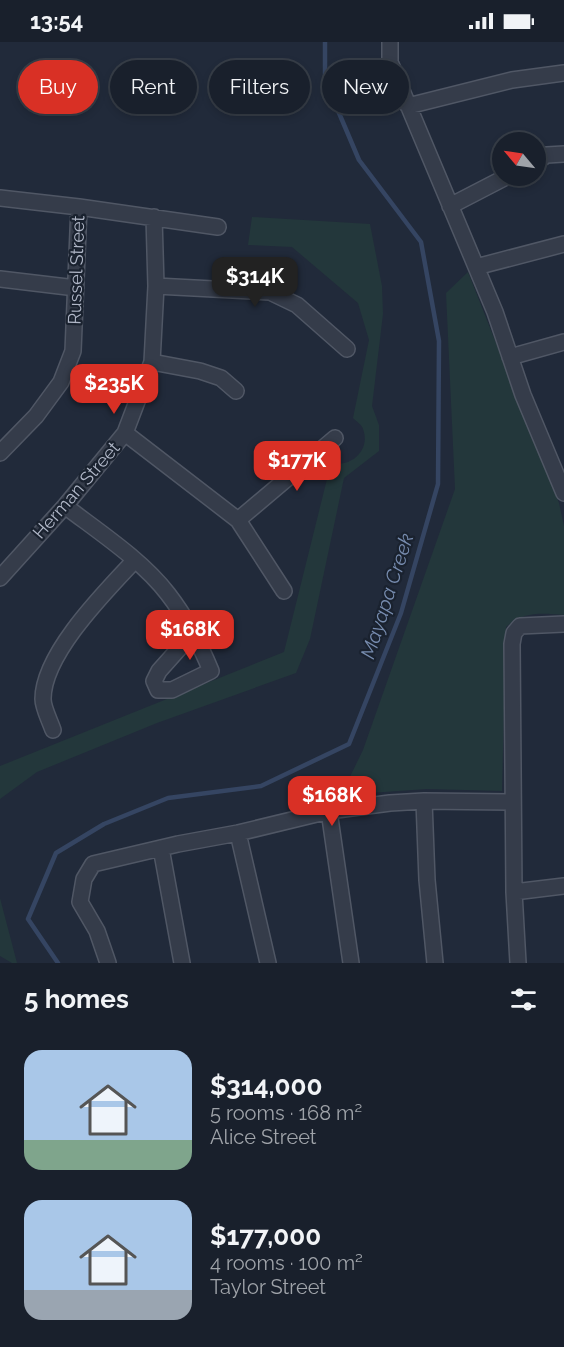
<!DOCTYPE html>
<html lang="en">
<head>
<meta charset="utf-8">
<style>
  :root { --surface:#19202c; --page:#222834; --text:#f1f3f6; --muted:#9fa3a9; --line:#373e48; --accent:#d93025 }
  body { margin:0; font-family:Raleway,sans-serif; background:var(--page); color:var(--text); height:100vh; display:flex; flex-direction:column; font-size:22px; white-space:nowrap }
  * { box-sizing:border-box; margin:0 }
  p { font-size:20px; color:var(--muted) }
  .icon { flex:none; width:33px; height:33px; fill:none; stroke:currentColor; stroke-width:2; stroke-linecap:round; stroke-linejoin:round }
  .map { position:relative; height:921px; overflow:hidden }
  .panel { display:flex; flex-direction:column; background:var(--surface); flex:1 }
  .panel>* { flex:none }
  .top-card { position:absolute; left:18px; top:18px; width:528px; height:54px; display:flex; gap:12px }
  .needle { width:39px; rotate:299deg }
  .tools { position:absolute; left:492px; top:90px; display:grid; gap:12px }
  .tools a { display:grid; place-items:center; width:54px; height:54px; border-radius:50%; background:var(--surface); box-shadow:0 3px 9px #0003,0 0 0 2px var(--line); font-size:30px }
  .price { position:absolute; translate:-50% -51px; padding:0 14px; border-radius:12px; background:var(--accent); color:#fff; font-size:20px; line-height:39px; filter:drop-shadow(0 2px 3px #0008) }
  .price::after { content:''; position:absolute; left:50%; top:36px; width:18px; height:14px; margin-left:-9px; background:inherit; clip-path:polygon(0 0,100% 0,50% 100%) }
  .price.current { background:#222; color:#fff }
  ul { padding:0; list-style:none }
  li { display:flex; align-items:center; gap:18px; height:150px; padding:0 24px }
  li span { display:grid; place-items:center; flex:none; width:168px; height:120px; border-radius:18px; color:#555 }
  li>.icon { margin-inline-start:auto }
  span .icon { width:72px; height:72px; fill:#fffc; stroke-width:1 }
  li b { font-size:26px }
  h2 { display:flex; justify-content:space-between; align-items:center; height:72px; padding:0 24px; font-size:26px }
  .tag { padding:0 21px; border-radius:27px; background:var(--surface); box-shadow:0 3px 9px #0003,0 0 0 2px var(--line); font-size:21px; line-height:54px }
  .tag.current { background:var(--accent); color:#fff }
  .status { display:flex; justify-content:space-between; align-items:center; height:42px; padding:0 30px; background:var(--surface); direction:ltr }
  .status svg { height:16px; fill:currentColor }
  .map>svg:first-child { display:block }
  .green { fill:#23373b }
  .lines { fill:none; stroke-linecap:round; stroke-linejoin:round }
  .stream { stroke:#354562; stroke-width:4.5 }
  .minor-casing { stroke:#505765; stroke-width:18 }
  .minor { stroke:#353c4a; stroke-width:15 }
  .labels { text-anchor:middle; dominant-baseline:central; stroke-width:4.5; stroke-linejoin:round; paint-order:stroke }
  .street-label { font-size:18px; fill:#b0b7c7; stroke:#1a222f }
  .water-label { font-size:20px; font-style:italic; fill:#778caf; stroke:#1a222f }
</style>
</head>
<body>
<div class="status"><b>13:54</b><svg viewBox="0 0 49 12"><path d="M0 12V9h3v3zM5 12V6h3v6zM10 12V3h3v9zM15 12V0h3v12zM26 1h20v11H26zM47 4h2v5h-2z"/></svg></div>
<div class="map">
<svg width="564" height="921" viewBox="0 0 564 921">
  <rect width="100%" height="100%" fill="#212a3a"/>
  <!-- green -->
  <path class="green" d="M252,175L370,182L382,244L383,272L372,364L379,383V409L344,436L310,597L296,631L157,681L37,730L0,757V724L284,610L331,421C351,426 371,408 363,387C362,383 356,379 353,376L369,298L358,261L292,205L248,203Z
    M468,230L559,461L564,484V573C542,571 523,569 506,585L502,749L427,747L341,753L363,708L455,447L446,251Z
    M0,856L17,921H12L0,914Z"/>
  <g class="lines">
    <!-- stream -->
    <path class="stream" d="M58,921L28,877L56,811L104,782L168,756L261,744L349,702L401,571L438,442L439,299L421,200L359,118L325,38V0"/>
    <defs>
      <path id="minor" d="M390,0V20L495,270L523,353L564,451
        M408,64L512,38L564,31
        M536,119L547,113L564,112
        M0,156L79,165L218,185
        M450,164L508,134
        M476,225L564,202
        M0,237L76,246
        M156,244L270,250L297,263L347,307
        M510,315L564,300
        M152,320L200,329L221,336L236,349
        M125,391L238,478L284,549
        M0,411L36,374L61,340L73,309L79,165
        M65,464C99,490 142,518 168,552C185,574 200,602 211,629L172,648H158L154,639L159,629L192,592
        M238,478L335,396
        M0,536L65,464L125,391L152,320L156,244L154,175
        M53,688C50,679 43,666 43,657C43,612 105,550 135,518
        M424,759L427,838L435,921
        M329,769L351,921
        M238,791L268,921
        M161,806L182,921
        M514,850L564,844
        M108,921L97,889L80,860L84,837L93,822L178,802L238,791L329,769L390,761L424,759L513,760
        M518,921L514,850L512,602L514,591L520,584L564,582"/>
    </defs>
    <!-- minor casing -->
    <use href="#minor" class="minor-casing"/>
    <!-- minor -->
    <use href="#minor" class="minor"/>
  </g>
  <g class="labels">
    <!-- street labels -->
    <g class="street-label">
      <text transform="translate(76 228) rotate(-88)">Russel Street</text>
      <text transform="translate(76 448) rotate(-49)">Herman Street</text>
    </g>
    <!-- water labels -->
    <g class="water-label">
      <text transform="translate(387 554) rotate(-72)">Mayapa Creek</text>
    </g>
  </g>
</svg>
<div class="tools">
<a><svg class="needle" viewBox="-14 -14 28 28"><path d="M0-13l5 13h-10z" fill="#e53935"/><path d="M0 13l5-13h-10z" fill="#9fa3a9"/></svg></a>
</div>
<b class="price current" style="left:255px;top:266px">$314K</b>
<b class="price" style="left:114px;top:373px">$235K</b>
<b class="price" style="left:297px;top:450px">$177K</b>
<b class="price" style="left:190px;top:619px">$168K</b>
<b class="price" style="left:332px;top:785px">$168K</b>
<div class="top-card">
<a class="tag current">Buy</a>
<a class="tag">Rent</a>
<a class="tag">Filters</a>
<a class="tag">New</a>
</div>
</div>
<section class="panel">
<h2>5 homes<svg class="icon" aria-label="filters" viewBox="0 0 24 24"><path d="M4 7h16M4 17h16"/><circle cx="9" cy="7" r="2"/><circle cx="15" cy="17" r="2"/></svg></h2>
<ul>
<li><span style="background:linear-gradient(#a9c7e8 75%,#7fa58c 0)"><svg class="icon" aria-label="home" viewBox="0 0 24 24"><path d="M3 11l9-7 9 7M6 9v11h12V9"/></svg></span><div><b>$314,000</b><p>5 rooms · 168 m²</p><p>Alice Street</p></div></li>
<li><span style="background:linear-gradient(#a9c7e8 75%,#9aa5b1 0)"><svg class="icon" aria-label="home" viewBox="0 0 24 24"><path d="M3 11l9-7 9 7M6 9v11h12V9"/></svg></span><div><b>$177,000</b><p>4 rooms · 100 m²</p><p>Taylor Street</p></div></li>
</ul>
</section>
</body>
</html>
